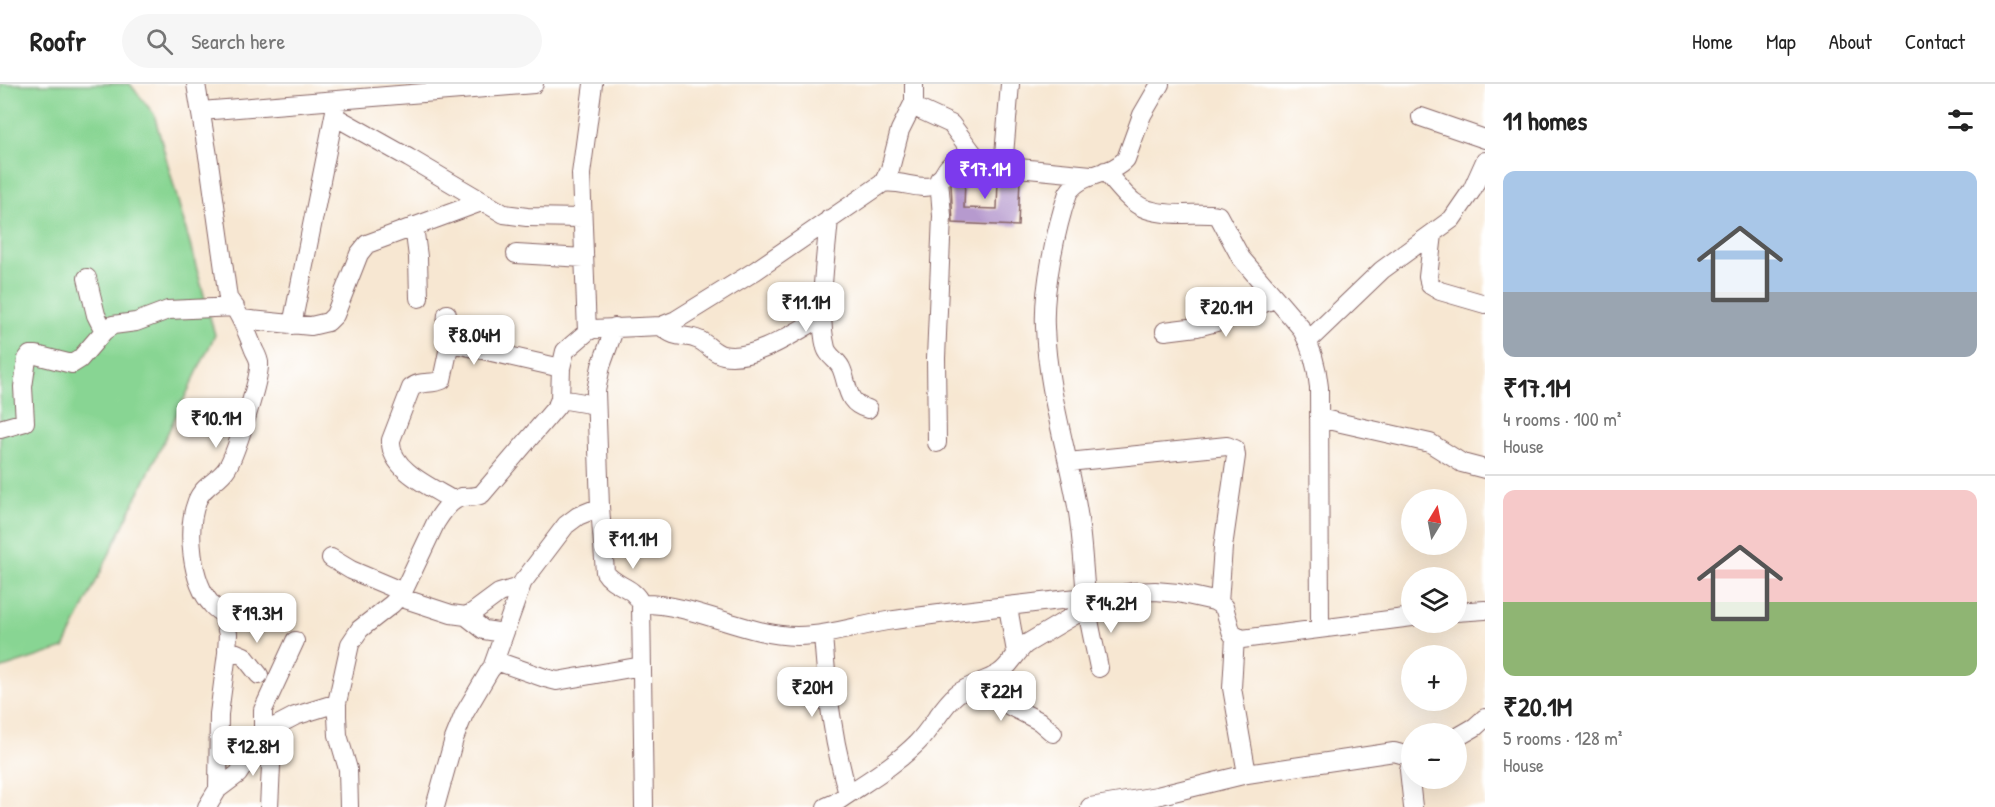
<!DOCTYPE html>
<html lang="en">
<head>
<meta charset="utf-8">
<style>
  :root { --surface:#fff; --page:#f6f6f6; --text:#222; --muted:#767676; --line:#e0e0e0; --accent:#7c3aed }
  body { margin:0; font-family:"Patrick Hand",sans-serif; background:var(--page); color:var(--text); height:100vh; display:flex; flex-direction:column; font-size:22px; white-space:nowrap }
  * { box-sizing:border-box; margin:0 }
  p { font-size:20px; color:var(--muted) }
  .icon { flex:none; width:33px; height:33px; fill:none; stroke:currentColor; stroke-width:2; stroke-linecap:round; stroke-linejoin:round }
  .map { position:relative; flex:1; overflow:hidden }
  .side { display:flex; flex-direction:column; background:var(--surface); width:510px }
  .side>* { flex:none }
  .needle { width:39px; rotate:10deg }
  .buttons { position:absolute; left:1401px; top:405px; display:grid; gap:12px }
  .buttons a { display:grid; place-items:center; width:66px; height:66px; border-radius:50%; background:var(--surface); box-shadow:0 6px 24px #0002; font-size:30px }
  .price { position:absolute; translate:-50% -51px; padding:0 14px; border-radius:12px; background:#fff; color:#222; font-size:20px; line-height:39px; filter:drop-shadow(0 2px 3px #0008) }
  .price::after { content:''; position:absolute; left:50%; top:36px; width:18px; height:14px; margin-left:-9px; background:inherit; clip-path:polygon(0 0,100% 0,50% 100%) }
  .price.active { background:var(--accent); color:#fff }
  ul { padding:0; list-style:none }
  li { display:grid; align-content:center; gap:12px; height:318px; padding:0 18px }
  li+li { border-top:2px solid var(--line) }
  li span { display:grid; place-items:center; height:186px; border-radius:12px; color:#555 }
  li>.icon { margin-inline-start:auto }
  span .icon { width:108px; height:108px; fill:#fffc; stroke-width:1 }
  li b { font-size:26px }
  h2 { display:flex; justify-content:space-between; align-items:center; height:72px; padding:0 18px; font-size:26px }
  header { display:flex; align-items:center; gap:36px; box-sizing:border-box; height:84px; padding:0 30px; background:var(--surface); border-bottom:2px solid var(--line) }
  header strong { font-size:28px }
  nav { display:flex; gap:33px; margin-inline-start:auto; font-size:21px }
  .search { width:420px; height:54px; background:var(--page); display:flex; align-items:center; gap:15px; box-sizing:border-box; padding:0 21px; border-radius:33px; color:var(--muted); font-size:22px }
  main { display:flex; flex:1; min-height:0 }
  .map>svg:first-child { display:block }
  .green { fill:#88d593; stroke:#697a5f; stroke-width:1.5 }
  .building { fill:#b69ace; fill-rule:evenodd }
  .lines { fill:none; stroke-linecap:round; stroke-linejoin:round }
  .minor-casing { stroke:#876565; stroke-width:20 }
  .minor { stroke:#fff; stroke-width:18 }
</style>
</head>
<body>
<header>
<strong>Roofr</strong>
<div class="search"><svg class="icon" aria-label="search" viewBox="0 0 24 24"><circle cx="10" cy="10" r="6"/><path d="M15 15l6 6"/></svg>Search here</div>
<nav><a>Home</a><a>Map</a><a>About</a><a>Contact</a></nav>
</header>
<main>
<div class="map">
<svg width="1485" height="723" viewBox="0 0 1485 723">
  <rect width="100%" height="100%" fill="#fff"/>
  <filter id="ink" filterUnits="userSpaceOnUse"><feTurbulence type="fractalNoise" baseFrequency=".0167" numOctaves="2"/><feDisplacementMap in="SourceGraphic" scale="12" xChannelSelector="R" yChannelSelector="G"/><feConvolveMatrix kernelMatrix="1 2 1 2 8 2 1 2 1" color-interpolation-filters="sRGB"/></filter>
  <filter id="wash" filterUnits="userSpaceOnUse"><feTurbulence type="fractalNoise" baseFrequency=".008" numOctaves="4" result="noise"/><feDisplacementMap in="SourceGraphic" scale="24" xChannelSelector="R" yChannelSelector="G"/><feGaussianBlur stdDeviation="1.35" result="paint"/><feColorMatrix in="noise" values="0 0 0 0 0 0 0 0 0 0 0 0 0 0 0 0 0 1.4 0 .05"/><feComposite in="paint" operator="in"/></filter>
  <g filter="url(#wash)">
    <rect width="100%" height="100%" fill="#f7e7d2"/>
    <!-- green -->
    <path class="green" d="M0,0H130L154,30L215,251L64,564L0,585Z"/>
    <g id="blocks">
      <!-- building -->
      <path class="building" d="M958,89L1020,95L1018,142L953,139L951,100ZM965,95L998,96L997,125L964,124Z"/>
    </g>
  </g>
  <g filter="url(#ink)">
    <use href="#blocks" fill-opacity="0" stroke="#876565" stroke-width="1.5"/>
    <g class="lines">
      <defs>
        <path id="minor" d="M196,0L209,78L228,214C240,230 247,248 254,266C256,270 259,275 259,279C261,292 235,372 227,384C219,397 203,401 197,417C186,445 191,498 212,521C215,525 219,527 223,530L228,550L227,569L219,630L218,705L207,723
          M914,0V23L951,40L981,80
          M201,27L534,0
          M334,32L409,74L504,130L527,133L582,134
          M1421,33L1485,55
          M1003,83L1010,0
          M1105,87C1133,120 1138,130 1184,130C1196,130 1207,129 1218,131L1241,174L1301,244C1312,264 1317,281 1319,303L1320,545
          M883,99L890,85L900,46L913,20
          M829,135C826,171 817,230 826,264C829,274 839,276 842,286C849,304 846,319 868,325
          M414,142L418,173L419,214
          M1433,150L1428,193L1430,201L1440,207L1485,220
          M516,170L584,174
          M87,194L96,231L104,247
          M447,230L445,252L448,258L561,284
          M241,235L311,242L328,238L335,231L359,170L367,160L481,118
          M292,241L336,22
          M661,242C678,257 684,249 699,256C708,260 713,269 723,271C753,278 797,247 822,233
          M615,243L601,282L596,307L600,423L605,488C614,503 633,501 641,520L644,723
          M1165,247L1197,243L1220,237L1274,215
          M587,248L581,90L593,0
          M1308,257L1382,186L1452,135L1472,106L1485,77
          M450,258L442,296C431,301 420,296 411,304L391,356C389,386 433,404 454,417
          M560,315L596,321
          M1319,334L1430,359L1462,379L1485,385
          M0,345L25,338L23,303L27,275L30,271H36L72,280L80,275L104,247L113,241L136,238L168,226L235,223
          M937,359L936,274L942,132L939,95
          M1068,378L1227,362L1235,365L1236,372L1223,463L1219,519
          M331,474L351,486L403,508
          M399,513L451,530L466,532L472,529L499,509L519,503L566,441L578,432L600,423
          M641,520C694,519 743,551 797,552C827,552 857,542 887,537C953,527 1020,521 1086,513
          M1008,523L1016,568
          M1456,528L1485,526
          M466,532L484,546L504,549
          M823,550C827,608 832,654 848,710
          M1235,553L1232,604L1247,690
          M227,565L244,572L259,591
          M493,581L523,497
          M1099,584C1095,563 1089,542 1087,521C1083,487 1083,452 1076,417C1065,359 1047,302 1045,243C1043,206 1056,144 1068,109C1082,87 1110,93 1126,75L1142,31L1160,0
          M994,592L1003,613L1010,622L1039,637L1053,649
          M263,652V626L295,557
          M1456,654L1475,643L1485,634
          M259,658L271,682L269,723
          M1412,675L1409,686L1413,723
          M218,705L238,690L263,652L272,644L295,632L337,619
          M349,723L348,685L338,651L337,632V619L350,560L360,545L392,520L403,508L436,438C442,429 450,416 462,413C469,412 475,414 482,410L557,322L560,315L561,284L565,267L587,248L593,245L661,242L676,236L755,187L883,99C899,96 919,106 932,102C944,98 943,82 956,78L1091,91
          M435,723L454,655L464,630L490,586L496,579H502L545,594L557,597L642,582
          M826,723L835,719C862,700 893,683 917,659C932,644 941,623 957,610C970,600 985,598 998,590C1009,584 1016,568 1026,560L1105,513L1133,508L1155,507L1178,509L1214,517L1224,523L1232,550L1242,555L1412,533
          M1090,723L1157,712L1247,690L1394,668L1412,673"/>
      </defs>
      <!-- minor casing -->
      <use href="#minor" class="minor-casing"/>
      <!-- minor -->
      <use href="#minor" class="minor"/>
    </g>
  </g>
</svg>
<div class="buttons">
<a><svg class="needle" viewBox="-14 -14 28 28"><path d="M0-13l5 13h-10z" fill="#e53935"/><path d="M0 13l5-13h-10z" fill="#767676"/></svg></a>
<a><svg class="icon" aria-label="layers" viewBox="0 0 24 24"><path d="M12 4l9 5-9 5-9-5zM3 14l9 5 9-5"/></svg></a>
<a>+</a>
<a>−</a>
</div>
<b class="price active" style="left:985px;top:116px">₹17.1M</b>
<b class="price" style="left:806px;top:249px">₹11.1M</b>
<b class="price" style="left:1226px;top:254px">₹20.1M</b>
<b class="price" style="left:474px;top:282px">₹8.04M</b>
<b class="price" style="left:216px;top:365px">₹10.1M</b>
<b class="price" style="left:633px;top:486px">₹11.1M</b>
<b class="price" style="left:1111px;top:550px">₹14.2M</b>
<b class="price" style="left:257px;top:560px">₹19.3M</b>
<b class="price" style="left:812px;top:634px">₹20M</b>
<b class="price" style="left:1001px;top:638px">₹22M</b>
<b class="price" style="left:253px;top:693px">₹12.8M</b>
</div>
<section class="side">
<h2>11 homes<svg class="icon" aria-label="filters" viewBox="0 0 24 24"><path d="M4 7h16M4 17h16"/><circle cx="9" cy="7" r="2"/><circle cx="15" cy="17" r="2"/></svg></h2>
<ul>
<li><span style="background:linear-gradient(#a9c7e8 65%,#9aa5b1 0)"><svg class="icon" aria-label="home" viewBox="0 0 24 24"><path d="M3 11l9-7 9 7M6 9v11h12V9"/></svg></span><div><b>₹17.1M</b><p>4 rooms · 100 m²</p><p>House</p></div></li>
<li><span style="background:linear-gradient(#f6c9c9 60%,#8fb573 0)"><svg class="icon" aria-label="home" viewBox="0 0 24 24"><path d="M3 11l9-7 9 7M6 9v11h12V9"/></svg></span><div><b>₹20.1M</b><p>5 rooms · 128 m²</p><p>House</p></div></li>
</ul>
</section>
</main>
</body>
</html>
